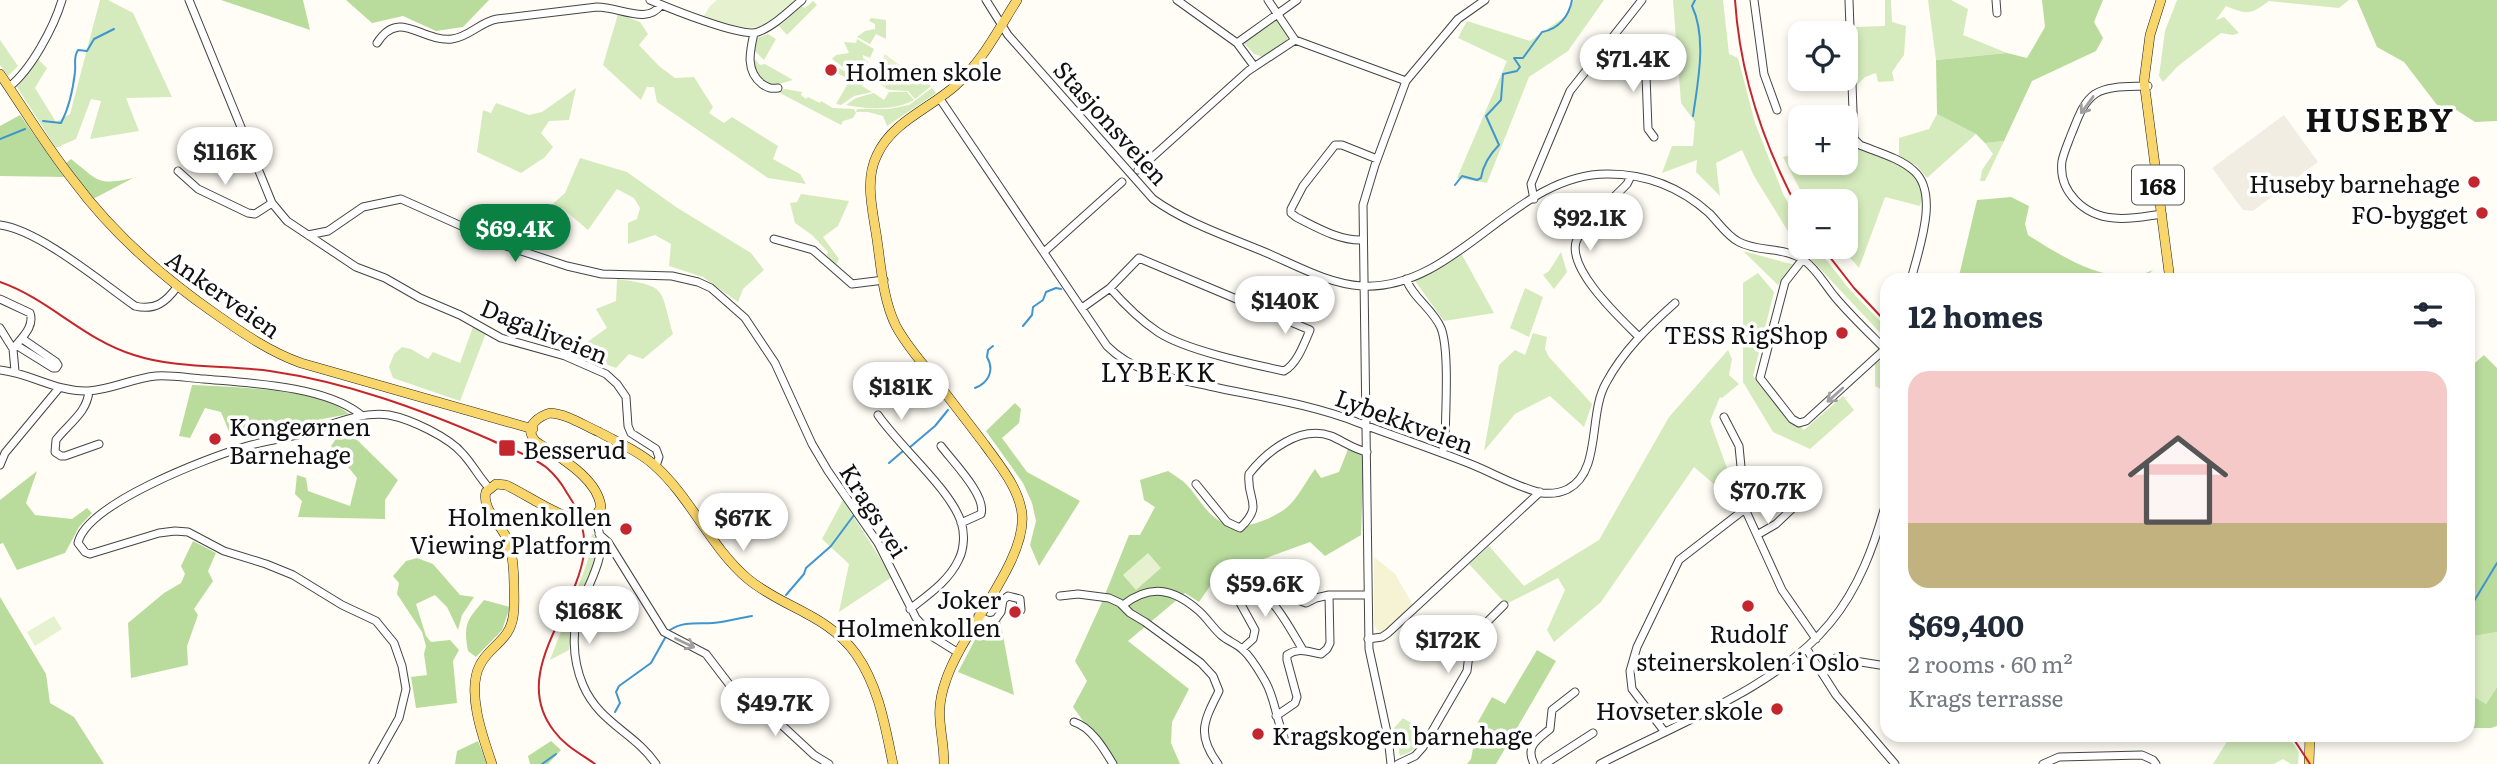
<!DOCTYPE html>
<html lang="en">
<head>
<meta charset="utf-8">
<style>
  :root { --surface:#fff; --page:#f2f2f3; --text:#1f2937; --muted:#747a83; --accent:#0b8043 }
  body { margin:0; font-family:Literata,serif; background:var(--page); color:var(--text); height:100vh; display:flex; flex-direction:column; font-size:26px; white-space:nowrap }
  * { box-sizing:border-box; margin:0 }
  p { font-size:23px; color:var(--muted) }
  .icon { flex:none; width:38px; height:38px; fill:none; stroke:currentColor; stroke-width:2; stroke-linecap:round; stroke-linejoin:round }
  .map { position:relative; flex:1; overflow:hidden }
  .sheet { position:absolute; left:1880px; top:273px; width:595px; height:469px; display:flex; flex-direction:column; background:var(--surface); border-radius:21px; box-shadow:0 4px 10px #0003 }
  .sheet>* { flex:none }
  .buttons { position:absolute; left:1788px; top:21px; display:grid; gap:14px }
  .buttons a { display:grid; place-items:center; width:70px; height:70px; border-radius:14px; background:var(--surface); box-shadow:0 4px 10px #0003; font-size:35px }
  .price { position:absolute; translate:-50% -60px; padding:0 16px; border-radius:24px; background:#fff; color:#222; font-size:23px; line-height:46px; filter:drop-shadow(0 2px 4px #0008) }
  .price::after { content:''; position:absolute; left:50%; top:42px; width:21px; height:16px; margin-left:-10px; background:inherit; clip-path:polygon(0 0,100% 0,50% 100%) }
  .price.current { background:var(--accent); color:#fff }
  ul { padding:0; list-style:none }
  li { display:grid; align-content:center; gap:14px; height:371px; padding:0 28px }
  li span { display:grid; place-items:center; height:217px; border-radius:21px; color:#555 }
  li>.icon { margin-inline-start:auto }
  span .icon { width:126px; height:126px; fill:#fffc; stroke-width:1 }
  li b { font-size:30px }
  h2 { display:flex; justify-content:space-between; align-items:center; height:84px; padding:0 28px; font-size:30px }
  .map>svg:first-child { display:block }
  .farmland { fill:#f6f3d4 }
  .green { fill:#d5ebbd }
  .forest { fill:#b9dc9c }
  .pitch { fill:#e6f2cf }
  .plaza { fill:#f1ede2 }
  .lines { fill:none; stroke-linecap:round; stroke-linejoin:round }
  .stream { stroke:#3f96cf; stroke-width:2 }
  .minor-casing { stroke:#444; stroke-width:9 }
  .major-casing { stroke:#222; stroke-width:10 }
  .minor { stroke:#fff; stroke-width:7 }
  .major { stroke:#f9d66b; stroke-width:9 }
  .rail { stroke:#c4262e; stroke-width:2 }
  .oneway { stroke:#a0a0a0 }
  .poi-dot { fill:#c4262e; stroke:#fff; stroke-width:2.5 }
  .labels { text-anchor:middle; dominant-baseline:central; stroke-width:7; stroke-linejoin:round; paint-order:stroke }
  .shield { fill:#fff; stroke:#585858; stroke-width:2 }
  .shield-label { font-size:23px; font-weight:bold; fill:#111 }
  .poi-label { font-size:24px; fill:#111; stroke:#fff; text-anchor:end }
  .street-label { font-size:24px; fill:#111; stroke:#fff }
  .neighbourhood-label { font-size:26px; letter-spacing:2px; fill:#111; stroke:#fff }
  .district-label { font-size:32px; font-weight:bold; letter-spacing:2px; fill:#111; stroke:#fff }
</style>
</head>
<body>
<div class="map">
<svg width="2497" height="764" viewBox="0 0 2497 764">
  <rect width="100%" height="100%" fill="#fffdf5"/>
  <!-- farmland -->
  <path class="farmland" d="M1374,557L1395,574L1413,605L1387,630L1382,632L1376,629L1374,624Z"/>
  <!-- green -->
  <path class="green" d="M100,0H108L133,13L172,97L126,98L139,131L90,139L101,101L91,99L76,139L56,148L17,87L38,59L47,68L35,88L56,122L70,114Z
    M1574,0H1604L1568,51L1529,77L1487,183L1457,178L1507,61L1458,38L1467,21L1530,41L1567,15Z
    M1673,0H1723L1729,54L1738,58L1755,123L1784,196L1801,222V247H1816L1850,290L1886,327V339L1794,241L1754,176L1742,150L1716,163L1720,196L1696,172L1697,160L1662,173L1672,146H1693L1695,122L1681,103Z
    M1885,0H1891L1892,22L1906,26L1904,55L1892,72L1894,81L1878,82L1876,73L1865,77L1855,87L1854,27L1885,26Z
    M1928,0H1951L1968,9L1963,35L2007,53L1936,60Z
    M2177,0H2349L2339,8L2269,1C2250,15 2248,15 2226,6L2216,20L2224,17L2239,33L2233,35L2221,33L2178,66L2163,82L2159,76L2165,31Z
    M813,1L817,5L787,35L779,26L802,6L805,8Z
    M618,14L640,22L648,34L639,45L659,66L675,78L694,77L713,107L709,113L724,123L732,117L778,146L773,159L800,174L806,184L768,178L657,102L654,87H647L641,100L603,65Z
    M871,18L886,20V39L876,34L870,44L857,37L865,31L875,29V24L869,21Z
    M1276,18L1288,37L1286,43L1264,57L1254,54L1244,43L1246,38Z
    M768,34L776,39L764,60L753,49L754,39Z
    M857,39L874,49L870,58L863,55V58L868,62L862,72L857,67L860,73L850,72L832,59L836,55L849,53L844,42L856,43Z
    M0,40L18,66L8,76L0,65Z
    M752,56L760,65L765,64L793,80L772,86C758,78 754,72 752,56Z
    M898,64C908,75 922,74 931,86L915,99L908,91L890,90L885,88Z
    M833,65L850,74L866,77L867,78L862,86L872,92L854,96L841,105L836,104L850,80L828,68Z
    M576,88L569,120L549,121L541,133L553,147L545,157L521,173L477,152L483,110L491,113L496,103L529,115L542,112Z
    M932,88L936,93L932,96L887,126L883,116L868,112H856L857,109H889L909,105Z
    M785,89L802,92L801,95L806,99L808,97L820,103L821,101L833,108L854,109L856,113L853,118L843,121L841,125L778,92Z
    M889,92H907L914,100C895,111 866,109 846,105L856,98L874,93L884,100Z
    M1937,114L1976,134L1927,178L1916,165L1899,159V138L1929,129Z
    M2004,141L1985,181H1980L1982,170L1993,154L1985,143Z
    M1846,142H1851L1859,149L1914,170L1924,192L1920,206L1885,197L1859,268L1841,247H1846V201H1806L1783,157L1801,152V163H1846Z
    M580,158L627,172L676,207L751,253L764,270L743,289L738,302L703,277L669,266L671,244L655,235L628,244V223L637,219L640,208L634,198L617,189L588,230L562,208L547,209L565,193Z
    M801,194L849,201L838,226L823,237L839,259L836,265L827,256L828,252L812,235L795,223L790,203L797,202Z
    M1743,251L1795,265L1778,285Z
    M1561,252L1567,272L1554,289L1543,275L1549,271Z
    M1461,253L1494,313L1444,321L1415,281Z
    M1758,273L1774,292L1753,376L1804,430L1843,396L1854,410L1810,449L1773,432L1743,382V283Z
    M617,279C667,286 660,287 673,334L643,359L629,354L616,368L573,352L607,328L596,309L616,301Z
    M1525,288L1543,297L1529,337L1510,328Z
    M473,327L486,333L460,401L393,378L389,367L394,354L402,347L411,349L428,359L433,352L460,363Z
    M1533,333L1547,337L1545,349L1549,357L1592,404L1584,427L1550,396L1515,414L1484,451L1499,365L1515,350L1525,355Z
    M1728,350L1732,359L1729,375L1739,384L1722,398L1720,397L1710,421L1737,496L1730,498L1694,467L1601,602L1554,642L1547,630L1565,590L1558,578L1506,604L1469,564L1489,546L1524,586L1599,540L1669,417Z
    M1883,358L1886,361V392L1875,386V364Z
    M843,500L892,577L839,612L849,564L822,539Z
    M592,533L598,541L596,563L573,620L569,650L550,660L587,563Z
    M2497,632V687L2486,704L2468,693V637Z
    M1403,718L1427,733C1419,745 1414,752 1400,756L1394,728Z
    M2231,735H2287L2299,752L2298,764H2291L2283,759L2274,764H2213Z"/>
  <!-- forest -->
  <path class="forest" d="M221,0H303L310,30Z
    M346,0H489L463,27L436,31L403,16L372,23Z
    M2042,0H2103L2094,22L2103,38L2096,51L2032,81L2004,141L1985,143L1976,134L1937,114L1936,60L2007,53L2027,58L2045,27Z
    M2357,0H2497V121L2475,122L2455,109L2437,105L2404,62L2377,47Z
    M20,115L64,177L0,176V126Z
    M71,159C99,181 97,186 133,178L93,199L66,163Z
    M2011,197L2029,206L2025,224L2028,235C2061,256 2113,290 2153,270L2142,280H1958L1977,200Z
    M2484,355L2497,368V632L2468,637V546L2473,534L2468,529V369Z
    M192,385C229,387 322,388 349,414L301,423L245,438L231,436L221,412L205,408L190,438L179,436Z
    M1015,403L1021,409L1019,423L1002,438L1027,472L1080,501L1039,566L1030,545L1036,521L1032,503L1023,483L986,431Z
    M358,422L353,436L398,480L385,500V519L298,517L302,501L295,494L297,475L306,478L308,491L350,506L357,478L331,446L336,439L335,426Z
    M1350,444L1364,448L1361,535L1325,556L1310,542L1217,576L1199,602L1185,593L1128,641L1189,689L1172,722L1171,743L1180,764H1114L1073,707L1087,681L1075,661L1102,602L1129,535H1140L1155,507L1144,500L1140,480L1168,471C1174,475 1181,479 1186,484C1196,494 1202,507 1214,517C1234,534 1265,523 1285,509C1297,500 1306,481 1315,469L1321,478L1339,472Z
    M37,471L26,503L35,515L72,519L87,508L92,513L79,527L65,553L17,570L3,543L0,544V500Z
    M193,541L216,553L208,571L213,581L194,609L198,615L187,646L188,665L131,678L128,623L164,593L181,583L185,574L181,566Z
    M417,558L433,564L460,595L474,597L462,615L458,630L447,607L435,595L416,604L426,636L431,642L450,640L459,650L453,661L457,703L416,708L411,677L427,675L424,654L426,646L422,632L397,594L399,583L393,576L406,561Z
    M0,597L46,674L50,703L74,717L104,764H0Z
    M484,600L510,607L502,630L476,657L468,651C463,624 467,620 484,600Z
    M988,615L1000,619L1014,695L958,672Z
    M1537,650L1556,661L1496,764H1467L1471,759L1478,722L1492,697L1505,704Z
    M2497,687V726L2491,728H2468V693L2486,704Z
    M478,741L487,764H455L457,751Z
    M551,741L561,750L548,764H530L528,756Z"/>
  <!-- pitch -->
  <path class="pitch" d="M717,0H797C753,37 756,31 703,17L710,6Z
    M885,54L898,64L885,88L872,78Z
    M1148,553L1161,568L1136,590L1123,575Z
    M54,616L62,629L35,646L27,632Z"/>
  <!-- plaza -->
  <path class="plaza" d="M2284,115L2318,162L2253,211L2243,210L2212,168Z"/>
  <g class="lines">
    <!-- stream -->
    <path class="stream" d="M1693,116C1698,81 1707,38 1692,6L1695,0
      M43,121L61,123C69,108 73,89 75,72C76,62 73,58 78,50L87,51L94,39L114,29
      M0,139L25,129
      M1455,185L1462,176L1477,180L1481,178C1483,165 1489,155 1499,145L1486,116L1501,100L1503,74L1517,71L1520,67L1514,58H1523L1542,32C1559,29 1569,16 1572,0
      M1023,326L1032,315L1033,307L1043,300L1046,292L1056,288L1061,289
      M975,388C988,383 995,371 987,357L988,350L993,346
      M909,448L935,426L948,410
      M889,463L903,451
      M786,595L804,574L806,568L831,546L854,515
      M2468,611L2497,563
      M670,630C684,621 698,624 713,623C726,622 739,618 752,616
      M615,712L620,703L616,692L619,686L651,663L665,638
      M542,764L556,754"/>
    <defs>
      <path id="minor" d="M189,0L272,203L287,221L356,267L385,278L420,298L460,315L501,338L565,356L606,374L617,384L626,397L628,426L631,433L656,449L659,457L656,466
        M650,0C669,8 742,38 758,32C774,26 789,11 802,0
        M986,0L1008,35L1153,199C1186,223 1229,237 1267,253C1297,266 1329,284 1362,286C1457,291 1514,173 1608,174C1647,174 1680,187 1709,213C1719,223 1727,236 1739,242C1760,253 1785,246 1805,261C1817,270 1825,285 1835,297C1851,316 1869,333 1886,350
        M1177,0L1237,43L1254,66
        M1268,0L1295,40L1406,81
        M1754,0L1764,74L1777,110
        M1849,0L1854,139L1860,145C1877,152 1900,158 1914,171C1940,194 1918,251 1911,280
        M1996,0L1997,13
        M754,33C750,51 745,71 762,84C768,88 771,89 778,88
        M377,43C399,8 421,42 452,39C469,37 480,22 497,19L597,7C620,7 647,25 661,5
        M1237,43L1297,0
        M1606,46L1646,75L1648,129L1654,137
        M2148,86C2132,87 2109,85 2095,94C2082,103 2077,121 2071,135C2068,143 2064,152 2062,161C2058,192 2085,216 2114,218C2130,220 2146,216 2162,214
        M9,87C31,70 54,27 62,0
        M940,99L1107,346C1135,374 1172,378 1209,386C1259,397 1311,404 1359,423C1397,437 1435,450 1473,465C1495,474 1519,488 1542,493C1551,494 1560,493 1568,489C1602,471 1588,414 1606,383C1623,351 1648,327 1675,303
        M1138,170L1248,71L1295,40
        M178,171L198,189L248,213L255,214L272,203
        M1631,176L1627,184C1613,199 1582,224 1576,242C1568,270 1620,318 1638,336
        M1534,199L1531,184L1570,91L1642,0
        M0,225C39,230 101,282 135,306C155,311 166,302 177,287
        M308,235L328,231L363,207L401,199L506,246L567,266L602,274L672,276L698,282L711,288L745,318L775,363L812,444L828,471L878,543L916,618L933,637L957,652
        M774,239L813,250L852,284L884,280
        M1363,240C1339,241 1316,227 1296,217L1291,213V209L1303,186L1335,145H1342L1377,159
        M1044,252L1122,182
        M1803,259L1785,282L1760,378L1792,419L1799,423L1806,421L1885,349
        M1406,279C1413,298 1433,309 1441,328C1450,351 1445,418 1445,445L1442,453
        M0,299L30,313C35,327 21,338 13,349
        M1082,308L1110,288L1139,258L1310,330C1304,344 1297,364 1284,371C1251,364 1185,350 1158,332C1140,320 1124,304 1110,288
        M0,328L13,349L15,371
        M16,345L53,368H56L58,365L56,362L24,340
        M0,370C30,373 56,392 88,391C111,390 133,378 156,376C172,375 189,378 204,379C249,383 324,386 360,414
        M89,391C87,413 69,423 56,440L55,452L61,456H65L99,444
        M878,415C899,446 951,490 961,522C965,533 964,549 959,559C949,581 928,595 910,609
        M1724,417L1739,446L1745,509L1782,590L1816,639
        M941,446C952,461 987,496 981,514L961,523
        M0,465L5,453L59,388
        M1196,484L1227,522L1240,528C1265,504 1246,501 1249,474C1267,451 1300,425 1331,436C1343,441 1353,449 1367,452
        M594,519C610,548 594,574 582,601C571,627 572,659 583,685C599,723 635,733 656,764
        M599,534L608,542L664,632L706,654L732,688L759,704L814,755L829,764
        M1757,535L1776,524L1797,504
        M1274,565L1298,600L1306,603L1316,598
        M1307,592L1316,598L1329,595H1368
        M1060,596L1078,594L1109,598L1120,603L1130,613L1145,622L1201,663L1213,676L1219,691C1204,721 1196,734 1218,764
        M1123,605C1150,584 1173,588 1199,611C1207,618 1213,628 1221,635C1228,641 1237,644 1243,650C1252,658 1259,671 1265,681C1275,698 1276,719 1284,737
        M978,616L989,621L996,619L1001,612L1003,600L1008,596L1020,599L1021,610
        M1368,639L1382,637L1388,633L1540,492
        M1806,648L1836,695L1895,764
        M1242,649L1253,639L1255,630L1239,601L1240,593L1253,587C1275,598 1290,629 1303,650
        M1836,658L1886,666
        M1276,716L1295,703L1297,697L1287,660V655C1299,647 1308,652 1321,654L1327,649L1330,643L1329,595
        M1074,722C1091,727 1104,749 1113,764
        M1664,731L1632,689L1630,671L1637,647L1679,560L1745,509
        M373,764L399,718L406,689L402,666L394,643L376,621L342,605L293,575L266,564L224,551L188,532L175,531L159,533L90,554L85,552L78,543C86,504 207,458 244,447C263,441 283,439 301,434C331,426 357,411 389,415C410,419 449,437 463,454C473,465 479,477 489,488
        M1391,764L1388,737L1369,649L1363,205L1375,165L1406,81L1458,19L1485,0
        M1398,764L1415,756L1423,747L1467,671L1471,638L1504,605
        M1534,764C1525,746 1537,740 1550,729L1552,710L1575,692
        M1545,764L1593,733
        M1600,764C1674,725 1777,688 1830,623C1859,588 1874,546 1886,503
        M2043,764L2059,757L2142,755L2153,760L2156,764"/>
      <path id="major" d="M2161,0L2150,35L2144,81L2170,280
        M0,74C24,109 46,146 73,180C113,234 162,277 217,315C244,334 270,352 301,363L533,429
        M492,764C483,738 466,691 480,665C486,652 499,645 507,633C516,620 514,601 514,586C514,571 513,557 509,543C503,526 481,509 486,492L496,484L506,485C527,494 572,528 594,519L601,507C598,482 569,463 549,450C543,445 535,444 532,436C526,425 540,416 550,413C567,414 583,425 599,432C617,442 637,450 653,464C691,497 710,547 748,579C783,608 827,614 856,654C879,687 885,726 893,764
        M944,764C944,731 933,716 946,680C962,631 1027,561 1022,514C1019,488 1000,466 985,445C967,421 948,397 930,373C918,358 905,343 896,326C882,298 881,263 876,233C872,207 865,179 877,155C892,122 929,109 955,86C982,62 998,30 1017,0
        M2309,764L2310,735"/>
    </defs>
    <!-- minor casing -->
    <use href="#minor" class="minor-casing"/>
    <!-- major casing -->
    <use href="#major" class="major-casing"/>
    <!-- minor -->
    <use href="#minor" class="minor"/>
    <!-- major -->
    <use href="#major" class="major"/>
    <!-- rail -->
    <path class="rail" d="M1735,0C1740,76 1764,147 1801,214
      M1822,247L1854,288L1886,322
      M0,282C49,299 84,340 134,355C177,369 225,365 270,371C346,382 420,409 491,440C509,449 531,455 547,468C555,475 562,484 567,493C579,510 586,532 584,553C577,611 509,673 554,731C565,746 581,754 595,764
      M2291,735L2310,764"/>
  </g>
  <!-- one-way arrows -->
  <defs><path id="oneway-shaft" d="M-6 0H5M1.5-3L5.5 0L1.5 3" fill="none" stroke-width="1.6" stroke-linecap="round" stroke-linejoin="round" transform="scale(1.75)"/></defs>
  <g class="oneway">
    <use href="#oneway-shaft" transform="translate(2087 105) rotate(126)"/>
    <use href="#oneway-shaft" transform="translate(1835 395) rotate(138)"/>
    <use href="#oneway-shaft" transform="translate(685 643) rotate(25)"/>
  </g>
  <!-- markers -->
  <g class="poi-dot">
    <circle cx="831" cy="70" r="7"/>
    <circle cx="2474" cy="182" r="7"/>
    <circle cx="2482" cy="213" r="7"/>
    <circle cx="1842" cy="333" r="7"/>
    <circle cx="215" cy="439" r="7"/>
    <rect x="498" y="439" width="18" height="18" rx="3.5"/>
    <circle cx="626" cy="529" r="7"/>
    <circle cx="1748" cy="606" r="7"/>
    <circle cx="1015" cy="612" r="7"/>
    <circle cx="1777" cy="709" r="7"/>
    <circle cx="1258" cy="734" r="7"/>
  </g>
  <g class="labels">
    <!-- shield labels -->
    <rect class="shield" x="2132" y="165.5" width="52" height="39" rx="5"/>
    <g class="shield-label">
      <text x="2158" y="185">168</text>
    </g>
    <!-- poi labels -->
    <g class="poi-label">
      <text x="845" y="70" text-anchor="start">Holmen skole</text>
      <text x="2460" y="182">Huseby barnehage</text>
      <text x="2468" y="213">FO-bygget</text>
      <text x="1828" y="333">TESS RigShop</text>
      <text x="229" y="425" text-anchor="start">Kongeørnen<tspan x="229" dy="28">Barnehage</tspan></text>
      <text x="523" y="448" text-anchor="start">Besserud</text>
      <text x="612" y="515">Holmenkollen<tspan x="612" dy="28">Viewing Platform</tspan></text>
      <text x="1001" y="598">Joker<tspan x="1001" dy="28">Holmenkollen</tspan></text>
      <text x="1748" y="632" text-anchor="middle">Rudolf<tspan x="1748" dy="28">steinerskolen i Oslo</tspan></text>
      <text x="1763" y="709">Hovseter skole</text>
      <text x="1272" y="734" text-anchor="start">Kragskogen barnehage</text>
    </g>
    <!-- street labels -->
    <g class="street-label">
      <text transform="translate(1112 122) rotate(48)">Stasjonsveien</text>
      <text transform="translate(224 293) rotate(35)">Ankerveien</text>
      <text transform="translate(545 330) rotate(22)">Dagaliveien</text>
      <text transform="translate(1405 420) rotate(20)">Lybekkveien</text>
      <text transform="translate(875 510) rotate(58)">Krags vei</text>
    </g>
    <!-- neighbourhood labels -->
    <g class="neighbourhood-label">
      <text x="1159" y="370">LYBEKK</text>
    </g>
    <!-- district labels -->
    <g class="district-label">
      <text x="2380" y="118">HUSEBY</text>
    </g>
  </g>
</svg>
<div class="buttons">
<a><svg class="icon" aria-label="locate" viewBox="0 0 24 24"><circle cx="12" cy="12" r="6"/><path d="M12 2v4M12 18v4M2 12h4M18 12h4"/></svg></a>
<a>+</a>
<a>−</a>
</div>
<b class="price" style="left:1633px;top:94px">$71.4K</b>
<b class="price" style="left:225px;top:187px">$116K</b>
<b class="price" style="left:1590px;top:253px">$92.1K</b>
<b class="price current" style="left:515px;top:264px">$69.4K</b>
<b class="price" style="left:1285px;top:336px">$140K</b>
<b class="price" style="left:901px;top:422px">$181K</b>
<b class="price" style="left:1768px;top:526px">$70.7K</b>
<b class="price" style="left:743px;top:553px">$67K</b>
<b class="price" style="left:1265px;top:619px">$59.6K</b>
<b class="price" style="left:589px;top:646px">$168K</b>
<b class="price" style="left:1448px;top:675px">$172K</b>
<b class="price" style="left:775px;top:738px">$49.7K</b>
<section class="sheet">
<h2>12 homes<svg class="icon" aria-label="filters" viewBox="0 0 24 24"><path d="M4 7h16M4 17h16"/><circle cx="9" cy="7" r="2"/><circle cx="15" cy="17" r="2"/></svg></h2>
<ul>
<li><span style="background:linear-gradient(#f6c9c9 70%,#c2b280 0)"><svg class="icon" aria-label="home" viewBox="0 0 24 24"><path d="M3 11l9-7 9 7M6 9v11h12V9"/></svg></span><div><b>$69,400</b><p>2 rooms · 60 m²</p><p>Krags terrasse</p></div></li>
</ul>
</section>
</div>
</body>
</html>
